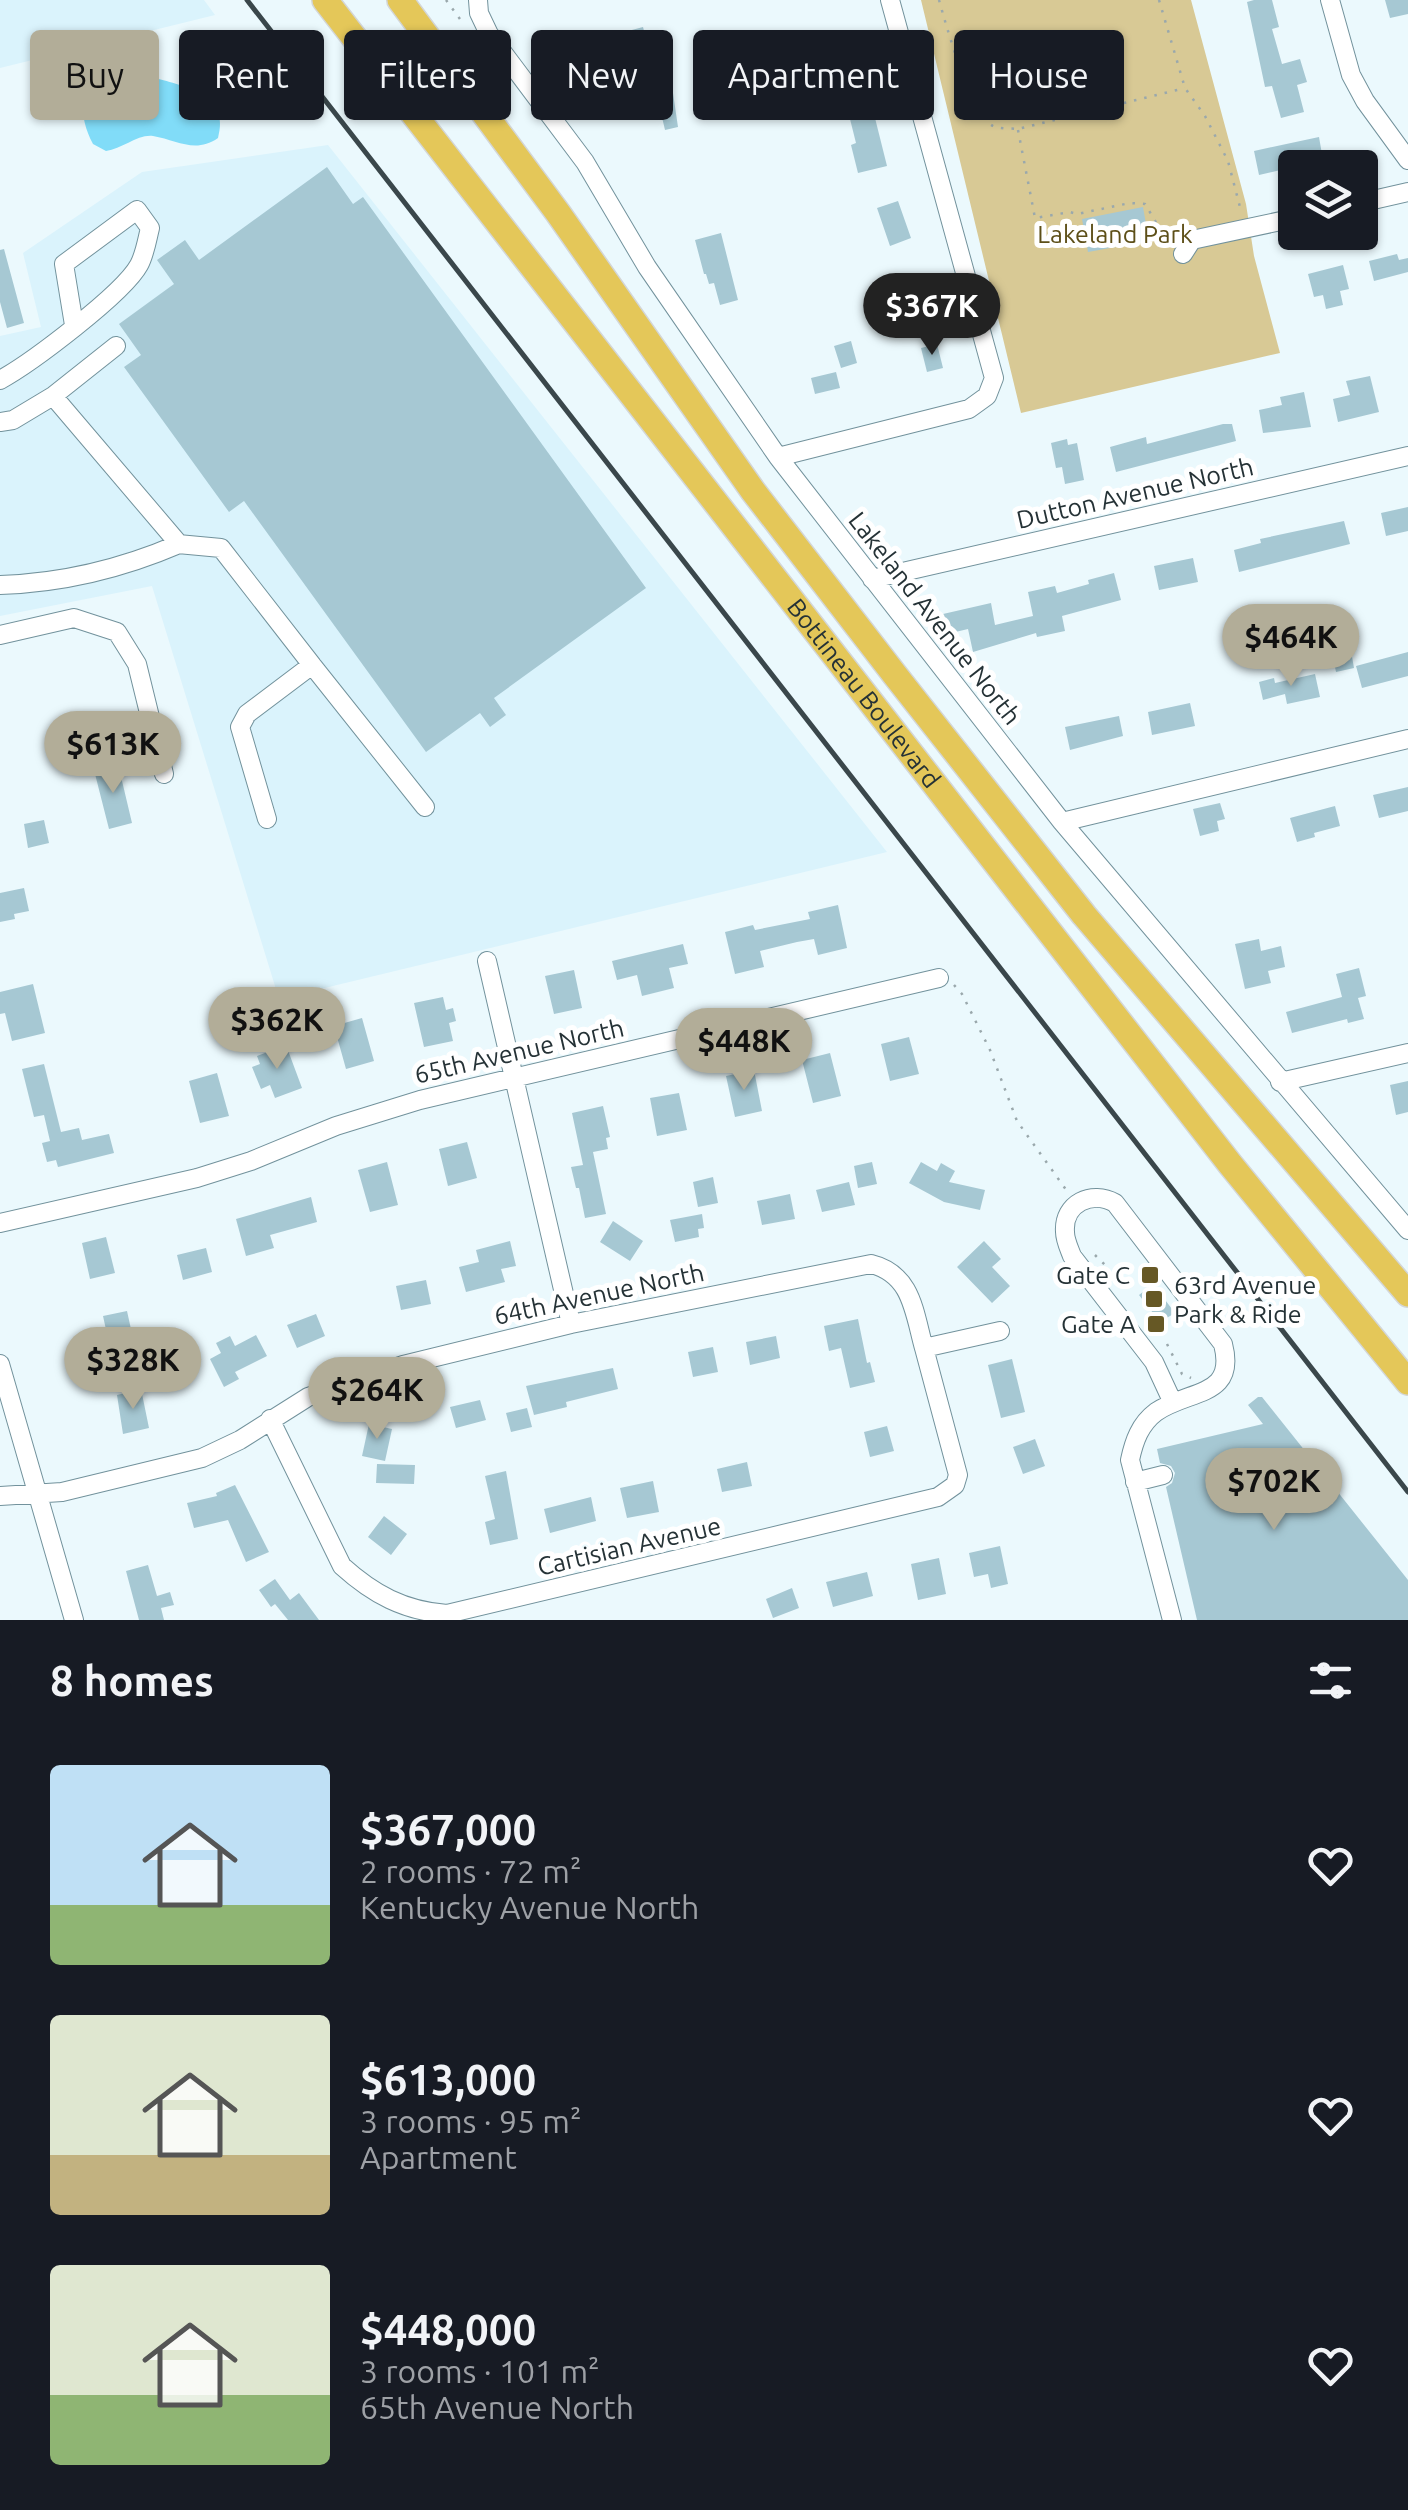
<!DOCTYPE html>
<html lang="en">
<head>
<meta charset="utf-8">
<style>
  :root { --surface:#171b24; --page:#20242c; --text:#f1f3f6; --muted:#9ea1a6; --accent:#b2ad98 }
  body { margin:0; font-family:Ubuntu,sans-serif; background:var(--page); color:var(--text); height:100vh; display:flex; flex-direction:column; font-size:38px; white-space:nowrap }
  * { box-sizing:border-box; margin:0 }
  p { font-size:32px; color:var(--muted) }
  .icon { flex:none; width:55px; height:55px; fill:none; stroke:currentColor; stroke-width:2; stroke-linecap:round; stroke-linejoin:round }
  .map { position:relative; height:1620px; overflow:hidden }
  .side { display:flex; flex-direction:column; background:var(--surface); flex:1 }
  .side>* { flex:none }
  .banner { position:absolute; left:30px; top:30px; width:1350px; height:90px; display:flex; gap:20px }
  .buttons { position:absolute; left:1278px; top:150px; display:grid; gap:20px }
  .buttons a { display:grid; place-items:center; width:100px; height:100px; border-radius:10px; background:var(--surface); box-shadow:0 2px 8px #0004; font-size:50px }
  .price { position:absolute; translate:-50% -85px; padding:0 22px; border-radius:35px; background:var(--accent); color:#111; font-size:32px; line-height:65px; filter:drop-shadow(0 2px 5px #0008) }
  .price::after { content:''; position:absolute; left:50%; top:60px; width:30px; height:22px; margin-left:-15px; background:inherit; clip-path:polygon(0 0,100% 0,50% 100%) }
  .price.current { background:#222; color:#fff }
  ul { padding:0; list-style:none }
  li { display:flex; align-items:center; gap:30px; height:250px; padding:0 50px }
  li span { display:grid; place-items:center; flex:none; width:280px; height:200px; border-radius:10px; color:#555 }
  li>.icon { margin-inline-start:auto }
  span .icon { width:120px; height:120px; fill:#fffc; stroke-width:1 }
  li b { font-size:42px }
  h2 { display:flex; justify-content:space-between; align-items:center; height:120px; padding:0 50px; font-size:42px }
  .tag { padding:0 35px; border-radius:10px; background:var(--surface); box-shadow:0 2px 8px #0004; font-size:35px; line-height:90px }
  .tag.current { background:var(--accent); color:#111 }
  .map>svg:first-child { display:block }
  .built { fill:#daf3fc }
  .green { fill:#d8c995 }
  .water { fill:#81dcf8 }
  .building { fill:#a6c8d3 }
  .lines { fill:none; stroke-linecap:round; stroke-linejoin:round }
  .minor-casing { stroke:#72929c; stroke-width:20 }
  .highway-casing { stroke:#d3d6d7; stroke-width:28 }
  .path { stroke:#9aa8ac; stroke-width:2.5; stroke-dasharray:2.5 8; stroke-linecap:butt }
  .minor { stroke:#fff; stroke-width:18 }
  .highway { stroke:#e4c759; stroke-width:25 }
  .rail { stroke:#3a474b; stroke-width:5 }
  .poi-dot { fill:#665825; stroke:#fff; stroke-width:4 }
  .labels { text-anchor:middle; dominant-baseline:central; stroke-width:10; stroke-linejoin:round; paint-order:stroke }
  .park-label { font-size:25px; fill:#5d4f18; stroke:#fff }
  .street-label { font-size:25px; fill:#253236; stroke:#fff }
  .poi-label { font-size:25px; fill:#253236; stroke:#fff; text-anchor:end }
</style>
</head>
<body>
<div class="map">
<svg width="1408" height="1620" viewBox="0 0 1408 1620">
  <rect width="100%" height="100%" fill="#ebf9fd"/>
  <!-- built -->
  <path class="built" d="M0,0H204L215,15L0,68Z
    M328,145L887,852L279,999L152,586L0,616V336L41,327L23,253L142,172Z"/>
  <!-- green -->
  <path class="green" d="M921,0H1191L1246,204L1254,256L1280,353L1021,413Z"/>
  <!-- water -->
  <path class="water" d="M155,78C184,86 231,95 218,138C195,154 177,140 153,136C138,134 122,149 106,151L93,144C63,83 109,83 155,78Z"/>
  <!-- building -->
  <path class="building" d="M1254,0H1272L1279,27L1272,29L1282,64L1300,59L1307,82L1297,85L1304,112L1281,118L1272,86L1265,87L1247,2Z
    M1385,0H1408V14L1390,18Z
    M643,27L649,50L608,61L602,38Z
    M860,56L865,76L850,82L856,101L833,107L821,67Z
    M673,93L678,127L665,130L657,96Z
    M874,114L887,166L858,173L851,145L856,143L850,119Z
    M1319,137L1323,160L1259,175L1254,151Z
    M327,167L353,204L363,197L646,588L494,698L506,715L490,727L480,713L426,752L244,501L229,512L124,367L141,355L119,324L174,284L157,260L185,240L199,260Z
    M898,201L911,238L890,246L877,208Z
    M1143,207L1149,241L1088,252L1082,219Z
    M721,233L738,300L720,305L714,283L709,284L706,274H704L695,240Z
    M4,249L24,323L7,328L0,302V250Z
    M1397,254L1399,260L1408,258V272L1374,281L1369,261Z
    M1343,265L1349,289L1340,291L1343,305L1326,309L1323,295L1314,297L1308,274Z
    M917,286L922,305L891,313L886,294Z
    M851,341L857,363L841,368L834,346Z
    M937,344L943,368L927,372L921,348Z
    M836,372L840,388L815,394L811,378Z
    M1370,376L1379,412L1338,422L1333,399L1350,395L1346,381Z
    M1304,392L1311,427L1263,433L1259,410L1282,405L1280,397Z
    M1223,424H1232L1236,441L1116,472L1110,447L1146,437L1147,444Z
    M1067,439L1068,445L1077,443L1084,480L1065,484L1062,467L1056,468L1051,443Z
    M1408,507V531L1386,536L1381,513Z
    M1344,521L1350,544L1239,572L1234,550L1261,543L1260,539Z
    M1193,558L1198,582L1159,590L1154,566Z
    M1114,573L1121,600L1062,616L1065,631L1037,637L1036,633L973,652L968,629L947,634L943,614L991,603L995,625L1033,616L1028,592L1055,586L1057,593L1089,584L1088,580Z
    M1349,639L1354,668L1336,672L1330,643Z
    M1408,652V676L1362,688L1356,666Z
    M1315,674L1320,697L1287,704L1285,694L1263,700L1259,682L1274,678L1275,683Z
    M1190,703L1195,726L1152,735L1148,712Z
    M1119,716L1123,736L1070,750L1065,727Z
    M118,764L132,823L109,829L94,770Z
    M1408,787V811L1379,818L1373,795Z
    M1220,803L1225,819L1217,821L1219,831L1200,836L1193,809Z
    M1335,806L1340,826L1314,833L1315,837L1297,842L1290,818Z
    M44,820L49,843L28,848L24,824Z
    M24,888L29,911L14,914L15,919L0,922V893Z
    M838,905L847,948L818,955L814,939L797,942L760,951L764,967L735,974L725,932L753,925L755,930L810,919L808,912Z
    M1259,939L1261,951L1281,946L1285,967L1268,971L1271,983L1245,989L1235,944Z
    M683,944L688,964L669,968L674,988L642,996L637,975L617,980L612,961Z
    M1359,968L1366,996L1358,998L1364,1019L1348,1023L1347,1019L1292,1033L1286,1012L1342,997L1336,974Z
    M574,970L582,1008L554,1014L545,976Z
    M33,984L45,1033L12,1041L5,1013L0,1014V992Z
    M443,997L446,1010L453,1008L456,1021L449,1023L453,1041L424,1047L414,1003Z
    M362,1018L374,1061L346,1069L334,1026Z
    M909,1037L919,1074L890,1081L881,1044Z
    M286,1045L302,1088L275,1098L270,1085L261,1089L252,1067L260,1064L257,1056Z
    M830,1053L841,1096L813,1103L802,1060Z
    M44,1064L61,1132L79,1128L82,1140L109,1134L114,1153L58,1167L56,1160L47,1162L42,1143L50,1141L44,1115L34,1117L22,1069Z
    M754,1070L762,1111L735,1117L726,1076Z
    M217,1073L229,1116L200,1123L189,1081Z
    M1408,1081V1112L1396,1115L1390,1085Z
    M679,1093L687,1130L657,1136L650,1098Z
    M603,1106L610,1137L606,1138L608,1149L593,1152L606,1214L585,1218L579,1188H576L571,1167L583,1165L572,1113Z
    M467,1142L477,1178L448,1186L439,1149Z
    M387,1162L398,1205L370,1212L358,1170Z
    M872,1162L877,1184L858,1188L854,1166Z
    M921,1162L937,1171L941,1163L955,1171L949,1182L985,1190L980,1210L944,1202L909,1183Z
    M713,1177L718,1203L698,1207L693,1182Z
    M849,1182L855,1205L822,1212L816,1190Z
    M790,1194L795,1219L762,1225L757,1201Z
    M311,1197L317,1222L270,1235L274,1248L246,1256L236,1219Z
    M702,1214L704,1228L698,1229L699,1237L675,1242L670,1220Z
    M613,1221L643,1241L630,1261L600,1242Z
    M106,1237L115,1273L90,1279L82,1243Z
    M510,1241L516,1266L501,1269L505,1282L466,1292L459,1267L479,1262L476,1250Z
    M984,1241L1001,1259L992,1267L1010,1286L992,1303L957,1267Z
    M206,1248L212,1272L183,1280L177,1255Z
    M426,1280L431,1304L401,1310L396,1286Z
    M1153,1284L1175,1313L1160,1322L1139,1295Z
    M127,1311L138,1361L114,1366L103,1316Z
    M316,1314L325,1336L297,1348L287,1325Z
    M858,1319L867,1363L870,1362L875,1382L850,1388L841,1348L829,1351L824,1326Z
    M256,1335L267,1356L235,1372L239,1379L224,1387L210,1359L221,1353L216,1343L230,1336L235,1346Z
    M776,1336L780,1358L750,1365L746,1342Z
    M713,1347L718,1372L693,1377L688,1352Z
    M1012,1359L1025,1412L1001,1418L988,1365Z
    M613,1368L618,1389L566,1402L567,1407L534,1415L526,1386Z
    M141,1389L149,1428L123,1434L117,1395Z
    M1258,1397H1262L1408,1580V1620H1197L1166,1487L1172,1483L1175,1473L1171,1466L1160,1463L1157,1449L1263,1424L1248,1405Z
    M480,1400L486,1420L456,1428L450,1407Z
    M527,1408L532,1427L511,1432L506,1413Z
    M369,1424L392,1429L385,1461L362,1456Z
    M887,1426L894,1451L870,1457L864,1432Z
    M1035,1439L1045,1466L1023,1474L1013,1447Z
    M747,1462L752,1486L722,1492L717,1469Z
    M377,1464L415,1465L414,1484L376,1483Z
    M506,1471L518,1539L490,1545L485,1522L495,1519L485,1476Z
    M653,1481L659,1512L627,1518L620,1488Z
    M235,1485L269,1552L246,1562L228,1520L194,1528L187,1503L217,1496L216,1493Z
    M591,1497L596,1521L550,1533L544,1509Z
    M384,1516L407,1534L391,1555L368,1537Z
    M1000,1546L1008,1584L991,1588L988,1574L974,1577L969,1553Z
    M939,1558L946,1594L918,1600L911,1564Z
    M148,1565L157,1596L170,1592L174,1605L161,1608L164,1620H139L126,1571Z
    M867,1572L873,1596L833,1607L826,1582Z
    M275,1579L290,1600L299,1593L319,1620H288L275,1604L271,1607L259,1590Z
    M792,1588L799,1608L773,1618L766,1599Z"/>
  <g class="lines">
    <defs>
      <path id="minor" d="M478,0L479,13L489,34L585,162L647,267L778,457L1062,822L1408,1230
        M1330,0L1351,75L1365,101L1408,160
        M1360,203L1408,192
        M1183,254L1192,240L1295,218
        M0,380C31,363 123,294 139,265C145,254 147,240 150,228L137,210L64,264L74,325
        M53,396L116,346
        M0,422L13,420L53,396L179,544C121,569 63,583 0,585
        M778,457L969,409L987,396L994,378L890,0
        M178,544L221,548L312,665L247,714L240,727L267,819
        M872,579L1408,456
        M0,635L74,618L117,632L137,664L164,774
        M312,665L425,807
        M1062,822L1408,739
        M487,961L571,1324
        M1280,1082L1408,1053
        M0,1223L197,1178L251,1161L336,1126L420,1100L939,978
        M0,1364L74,1620
        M270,1419L342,1566C373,1594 404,1611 447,1614L938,1497L955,1485L958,1475L924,1348
        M1135,1482L1163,1475
        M0,1496L62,1492L202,1458L240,1440L308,1397L403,1365L571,1324L871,1264C912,1274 914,1312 924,1348L1000,1331
        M1172,1620L1130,1460C1134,1441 1140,1424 1156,1412C1189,1389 1237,1398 1223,1344L1115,1203C1092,1190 1063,1203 1065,1232C1065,1240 1069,1248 1072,1256L1154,1362L1173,1403"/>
      <g id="highway">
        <path id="s1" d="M325,0L1230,1164L1408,1382"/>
        <path d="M400,0L558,213L753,491L895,675L1084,915L1408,1294"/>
      </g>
    </defs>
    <!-- minor casing -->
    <use href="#minor" class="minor-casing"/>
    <!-- highway casing -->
    <use href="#highway" class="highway-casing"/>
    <!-- path -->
    <path class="path" d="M446,0L463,23
      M939,0C946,25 971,115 993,126C999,129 1011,128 1018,129L1185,88
      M1159,0L1185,88L1205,116L1228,161L1241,211
      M1018,130L1035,218L1070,212L1077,214L1130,203L1145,204L1157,224L1174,236
      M954,985L962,994L990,1050L1017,1121L1067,1191
      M1095,1255L1108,1268
      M1167,1344L1182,1374L1191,1378"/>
    <!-- minor -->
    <use href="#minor" class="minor"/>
    <!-- highway -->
    <use href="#highway" class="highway"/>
    <!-- rail -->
    <path class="rail" d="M247,0L1408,1492"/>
  </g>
  <!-- markers -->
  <g class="poi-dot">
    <rect x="1140" y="1265" width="20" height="20" rx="5"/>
    <rect x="1144" y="1289" width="20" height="20" rx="5"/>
    <rect x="1146" y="1314" width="20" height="20" rx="5"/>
  </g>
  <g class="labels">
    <!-- park labels -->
    <g class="park-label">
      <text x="1115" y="234">Lakeland Park</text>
    </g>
    <!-- street labels -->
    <g class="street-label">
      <text transform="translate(1135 493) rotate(-13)">Dutton Avenue North</text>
      <text transform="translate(935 618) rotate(52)">Lakeland Avenue North</text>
      <text stroke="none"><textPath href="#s1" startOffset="878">Bottineau Boulevard</textPath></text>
      <text transform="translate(519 1051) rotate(-13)">65th Avenue North</text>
      <text transform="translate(599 1294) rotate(-12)">64th Avenue North</text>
      <text transform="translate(629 1546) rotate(-13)">Cartisian Avenue</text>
    </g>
    <!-- poi labels -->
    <g class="poi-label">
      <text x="1130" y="1275">Gate C</text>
      <text x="1174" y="1285" text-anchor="start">63rd Avenue<tspan x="1174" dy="29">Park &amp; Ride</tspan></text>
      <text x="1136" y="1324">Gate A</text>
    </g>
  </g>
</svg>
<div class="buttons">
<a><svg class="icon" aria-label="layers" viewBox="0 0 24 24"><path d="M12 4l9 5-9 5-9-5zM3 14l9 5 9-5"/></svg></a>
</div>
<b class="price current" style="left:932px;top:358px">$367K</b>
<b class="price" style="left:1291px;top:689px">$464K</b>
<b class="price" style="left:113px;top:796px">$613K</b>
<b class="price" style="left:277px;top:1072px">$362K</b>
<b class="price" style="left:744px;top:1093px">$448K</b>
<b class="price" style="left:133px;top:1412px">$328K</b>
<b class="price" style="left:377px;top:1442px">$264K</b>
<b class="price" style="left:1274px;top:1533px">$702K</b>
<div class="banner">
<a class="tag current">Buy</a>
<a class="tag">Rent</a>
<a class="tag">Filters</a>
<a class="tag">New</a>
<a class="tag">Apartment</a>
<a class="tag">House</a>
</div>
</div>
<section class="side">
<h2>8 homes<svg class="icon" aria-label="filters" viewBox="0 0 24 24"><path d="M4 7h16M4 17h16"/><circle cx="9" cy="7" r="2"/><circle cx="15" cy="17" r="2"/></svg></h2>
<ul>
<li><span style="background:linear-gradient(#bfe0f5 70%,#8fb573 0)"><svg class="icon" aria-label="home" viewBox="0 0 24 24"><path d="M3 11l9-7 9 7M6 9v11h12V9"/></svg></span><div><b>$367,000</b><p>2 rooms · 72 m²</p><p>Kentucky Avenue North</p></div><svg class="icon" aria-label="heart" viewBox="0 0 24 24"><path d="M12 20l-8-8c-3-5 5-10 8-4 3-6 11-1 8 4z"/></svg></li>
<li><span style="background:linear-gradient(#dfe7d0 70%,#c2b280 0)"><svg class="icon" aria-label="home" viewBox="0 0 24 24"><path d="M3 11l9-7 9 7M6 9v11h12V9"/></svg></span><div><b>$613,000</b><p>3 rooms · 95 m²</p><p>Apartment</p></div><svg class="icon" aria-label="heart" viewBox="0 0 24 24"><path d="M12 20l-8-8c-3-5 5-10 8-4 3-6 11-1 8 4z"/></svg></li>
<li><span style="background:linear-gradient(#dfe7d0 65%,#8fb573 0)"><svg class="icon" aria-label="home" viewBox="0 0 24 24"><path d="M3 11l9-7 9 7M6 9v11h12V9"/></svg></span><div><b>$448,000</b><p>3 rooms · 101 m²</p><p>65th Avenue North</p></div><svg class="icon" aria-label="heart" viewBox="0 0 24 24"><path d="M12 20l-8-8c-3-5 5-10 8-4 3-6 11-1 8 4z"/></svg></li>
</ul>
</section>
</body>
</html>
